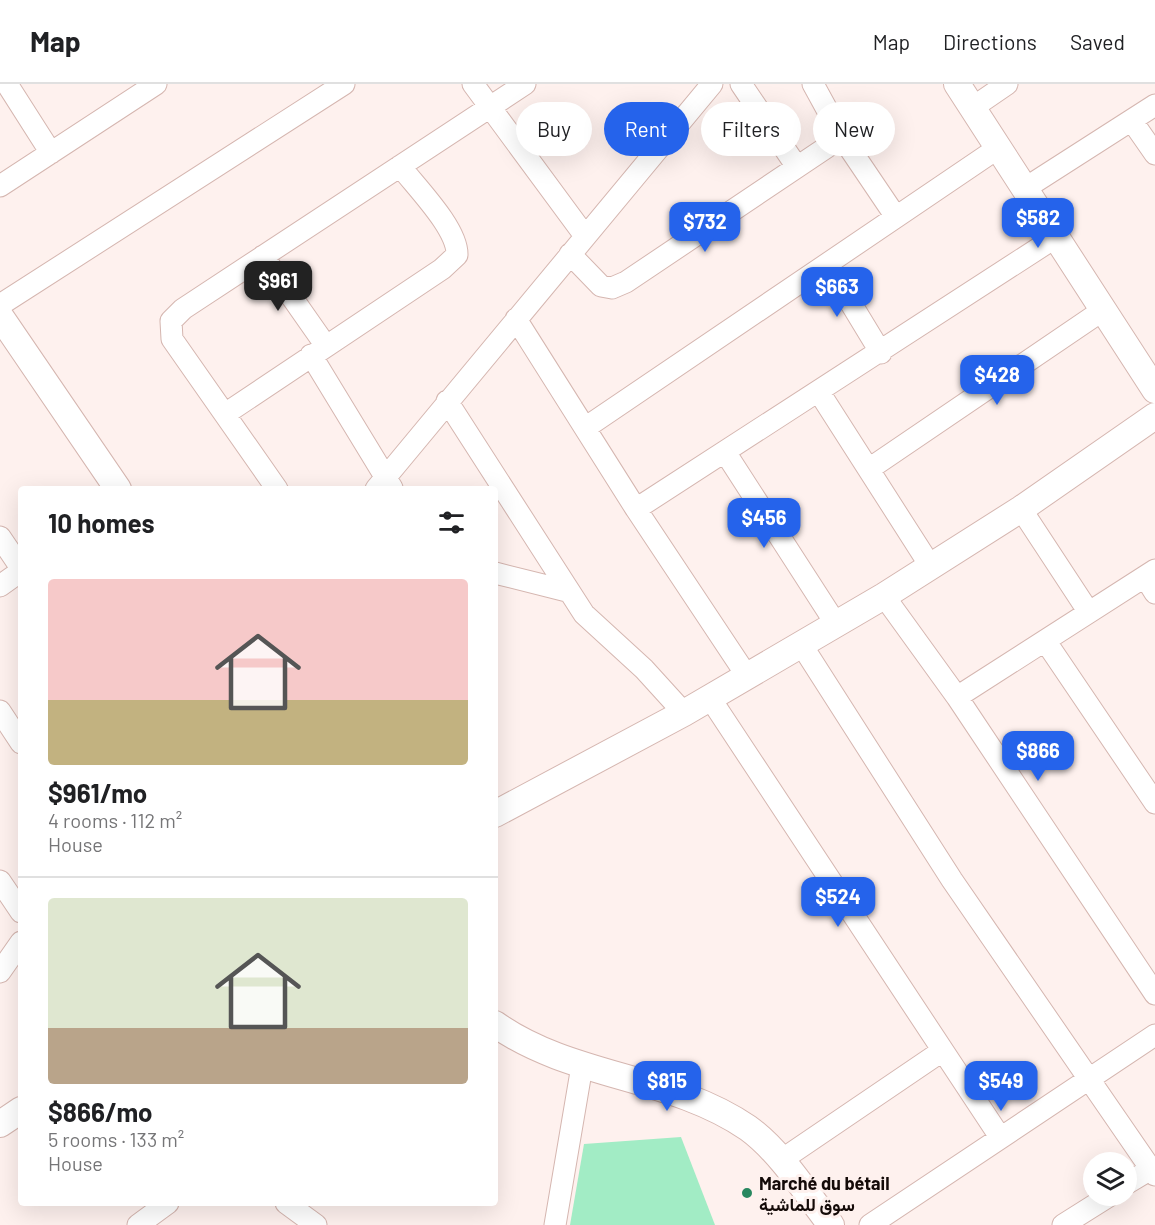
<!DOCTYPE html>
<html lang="en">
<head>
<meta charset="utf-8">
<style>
  :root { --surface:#fff; --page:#f2f2f2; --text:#202124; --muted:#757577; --line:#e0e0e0; --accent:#2563eb }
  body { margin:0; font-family:Barlow,Vazirmatn,sans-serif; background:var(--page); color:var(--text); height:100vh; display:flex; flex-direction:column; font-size:22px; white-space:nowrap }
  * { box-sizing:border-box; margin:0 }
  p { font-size:20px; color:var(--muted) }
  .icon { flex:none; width:33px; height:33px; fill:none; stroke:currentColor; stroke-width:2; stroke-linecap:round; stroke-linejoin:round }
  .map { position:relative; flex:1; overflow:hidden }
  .drawer { position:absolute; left:18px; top:402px; width:480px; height:720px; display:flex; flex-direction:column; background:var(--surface); border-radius:6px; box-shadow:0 6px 24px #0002 }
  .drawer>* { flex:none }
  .top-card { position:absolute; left:516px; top:18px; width:549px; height:54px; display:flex; gap:12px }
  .tools { position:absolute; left:1083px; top:1068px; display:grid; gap:12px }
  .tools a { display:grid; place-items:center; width:54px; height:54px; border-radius:50%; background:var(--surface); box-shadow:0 6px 24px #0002; font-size:30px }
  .price { position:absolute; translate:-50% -51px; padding:0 14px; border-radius:12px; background:var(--accent); color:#fff; font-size:20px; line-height:39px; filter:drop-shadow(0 2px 3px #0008) }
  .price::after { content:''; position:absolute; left:50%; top:36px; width:18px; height:14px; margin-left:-9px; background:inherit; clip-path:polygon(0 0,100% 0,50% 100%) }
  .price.on { background:#222; color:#fff }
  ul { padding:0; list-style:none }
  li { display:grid; align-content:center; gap:12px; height:318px; padding:0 30px }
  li+li { border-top:2px solid var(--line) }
  li span { display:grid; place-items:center; height:186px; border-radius:6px; color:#555 }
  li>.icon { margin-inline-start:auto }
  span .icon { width:108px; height:108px; fill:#fffc; stroke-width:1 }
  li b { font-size:26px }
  h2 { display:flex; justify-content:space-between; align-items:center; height:72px; padding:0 30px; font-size:26px }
  .pill { padding:0 21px; border-radius:27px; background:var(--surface); box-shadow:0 6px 24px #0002; font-size:21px; line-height:54px }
  .pill.on { background:var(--accent); color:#fff }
  header { display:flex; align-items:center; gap:36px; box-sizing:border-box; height:84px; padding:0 30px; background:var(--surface); border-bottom:2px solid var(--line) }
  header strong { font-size:28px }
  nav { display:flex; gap:33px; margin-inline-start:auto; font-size:21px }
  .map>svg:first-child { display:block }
  .green { fill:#a2ecc5 }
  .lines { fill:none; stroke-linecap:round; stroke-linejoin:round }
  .minor-casing { stroke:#d5b6b0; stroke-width:23 }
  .tertiary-casing { stroke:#d5b6b0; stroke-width:28 }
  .minor { stroke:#fff; stroke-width:21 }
  .tertiary { stroke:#fff; stroke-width:26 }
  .poi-dot { fill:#28875f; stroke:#fef1ee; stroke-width:2 }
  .labels { text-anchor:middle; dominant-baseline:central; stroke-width:6; stroke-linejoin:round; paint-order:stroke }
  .poi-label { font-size:18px; font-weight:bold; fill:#140a08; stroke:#fef1ee; text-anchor:start }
</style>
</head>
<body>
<header>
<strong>Map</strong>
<nav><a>Map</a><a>Directions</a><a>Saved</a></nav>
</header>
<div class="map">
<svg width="1155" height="1141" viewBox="0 0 1155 1141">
  <rect width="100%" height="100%" fill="#fef1ee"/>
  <!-- green -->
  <path class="green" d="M681,1053L715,1141H570L584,1060Z"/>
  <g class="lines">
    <defs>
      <path id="minor" d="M7,0L51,69
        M473,0L585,152
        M741,0L797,83
        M813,0L842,53L896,133
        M972,24L1007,0
        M1132,37L1155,70
        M0,102L156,0
        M1024,105L1155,21
        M570,170L601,202L612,204L626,198L842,53
        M263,172L326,262
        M827,180L881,269
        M0,221L344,0
        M516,235L636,425L747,592
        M311,271L392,404
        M819,308L931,483
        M447,317L584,530L644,585L684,629
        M225,330L442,185L457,171C458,145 417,104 400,82
        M585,344L998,64
        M725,368L836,540
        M869,385L1103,226
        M277,405L172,255L171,237L183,225L525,0
        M376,405L712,0
        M636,425L1056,153
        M1021,425L1088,527
        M0,453L21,484
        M495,489L567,507
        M1145,493L1155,509
        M0,502L21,487
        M884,512L957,613L1155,910
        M1046,558L1155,719
        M801,560L952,796L1155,1091
        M957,613L1155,486
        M710,614L1000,1053
        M0,627L21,659
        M0,797L21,828
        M0,888L21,858
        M780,1077L942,967
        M1126,1100L1151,1085
        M286,1119L316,1141
        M138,1141L168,1119
        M555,1141L582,982
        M870,1141L1155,951
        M1063,1141L1109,1112"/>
      <path id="tertiary" d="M957,0L1155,306
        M0,232L118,405
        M495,730L684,629L884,512L1021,425L1155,332
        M495,940C571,994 671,991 748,1044C781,1068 806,1109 831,1141
        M0,1040L21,1026"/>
    </defs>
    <!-- minor casing -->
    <use href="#minor" class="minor-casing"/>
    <!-- tertiary casing -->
    <use href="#tertiary" class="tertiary-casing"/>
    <!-- minor -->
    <use href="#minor" class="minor"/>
    <!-- tertiary -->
    <use href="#tertiary" class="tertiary"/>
  </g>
  <!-- markers -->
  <circle class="poi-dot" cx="747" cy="1109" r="6"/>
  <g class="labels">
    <!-- poi labels -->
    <g class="poi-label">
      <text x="759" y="1099">Marché du bétail<tspan x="759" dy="21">سوق للماشية</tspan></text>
    </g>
  </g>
</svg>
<div class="tools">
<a><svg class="icon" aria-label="layers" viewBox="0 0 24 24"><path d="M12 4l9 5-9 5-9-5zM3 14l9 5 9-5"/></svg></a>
</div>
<b class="price" style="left:1038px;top:165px">$582</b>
<b class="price" style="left:705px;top:169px">$732</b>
<b class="price on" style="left:278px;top:228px">$961</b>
<b class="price" style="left:837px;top:234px">$663</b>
<b class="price" style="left:997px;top:322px">$428</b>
<b class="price" style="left:764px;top:465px">$456</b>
<b class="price" style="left:1038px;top:698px">$866</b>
<b class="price" style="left:838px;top:844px">$524</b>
<b class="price" style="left:667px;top:1028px">$815</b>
<b class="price" style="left:1001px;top:1028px">$549</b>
<div class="top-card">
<a class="pill">Buy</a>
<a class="pill on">Rent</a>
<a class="pill">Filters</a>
<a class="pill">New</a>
</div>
<section class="drawer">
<h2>10 homes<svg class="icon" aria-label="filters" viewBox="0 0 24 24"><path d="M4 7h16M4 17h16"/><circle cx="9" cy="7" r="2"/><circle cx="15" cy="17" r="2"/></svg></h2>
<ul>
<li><span style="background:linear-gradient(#f6c9c9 65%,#c2b280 0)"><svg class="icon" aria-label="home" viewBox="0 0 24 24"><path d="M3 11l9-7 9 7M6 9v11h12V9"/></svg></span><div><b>$961/mo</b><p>4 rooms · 112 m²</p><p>House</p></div></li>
<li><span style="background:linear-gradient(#dfe7d0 70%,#b9a48a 0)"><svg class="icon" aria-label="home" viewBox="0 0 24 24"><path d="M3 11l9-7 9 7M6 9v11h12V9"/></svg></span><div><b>$866/mo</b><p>5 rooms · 133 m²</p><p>House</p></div></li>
</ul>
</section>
</div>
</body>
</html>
